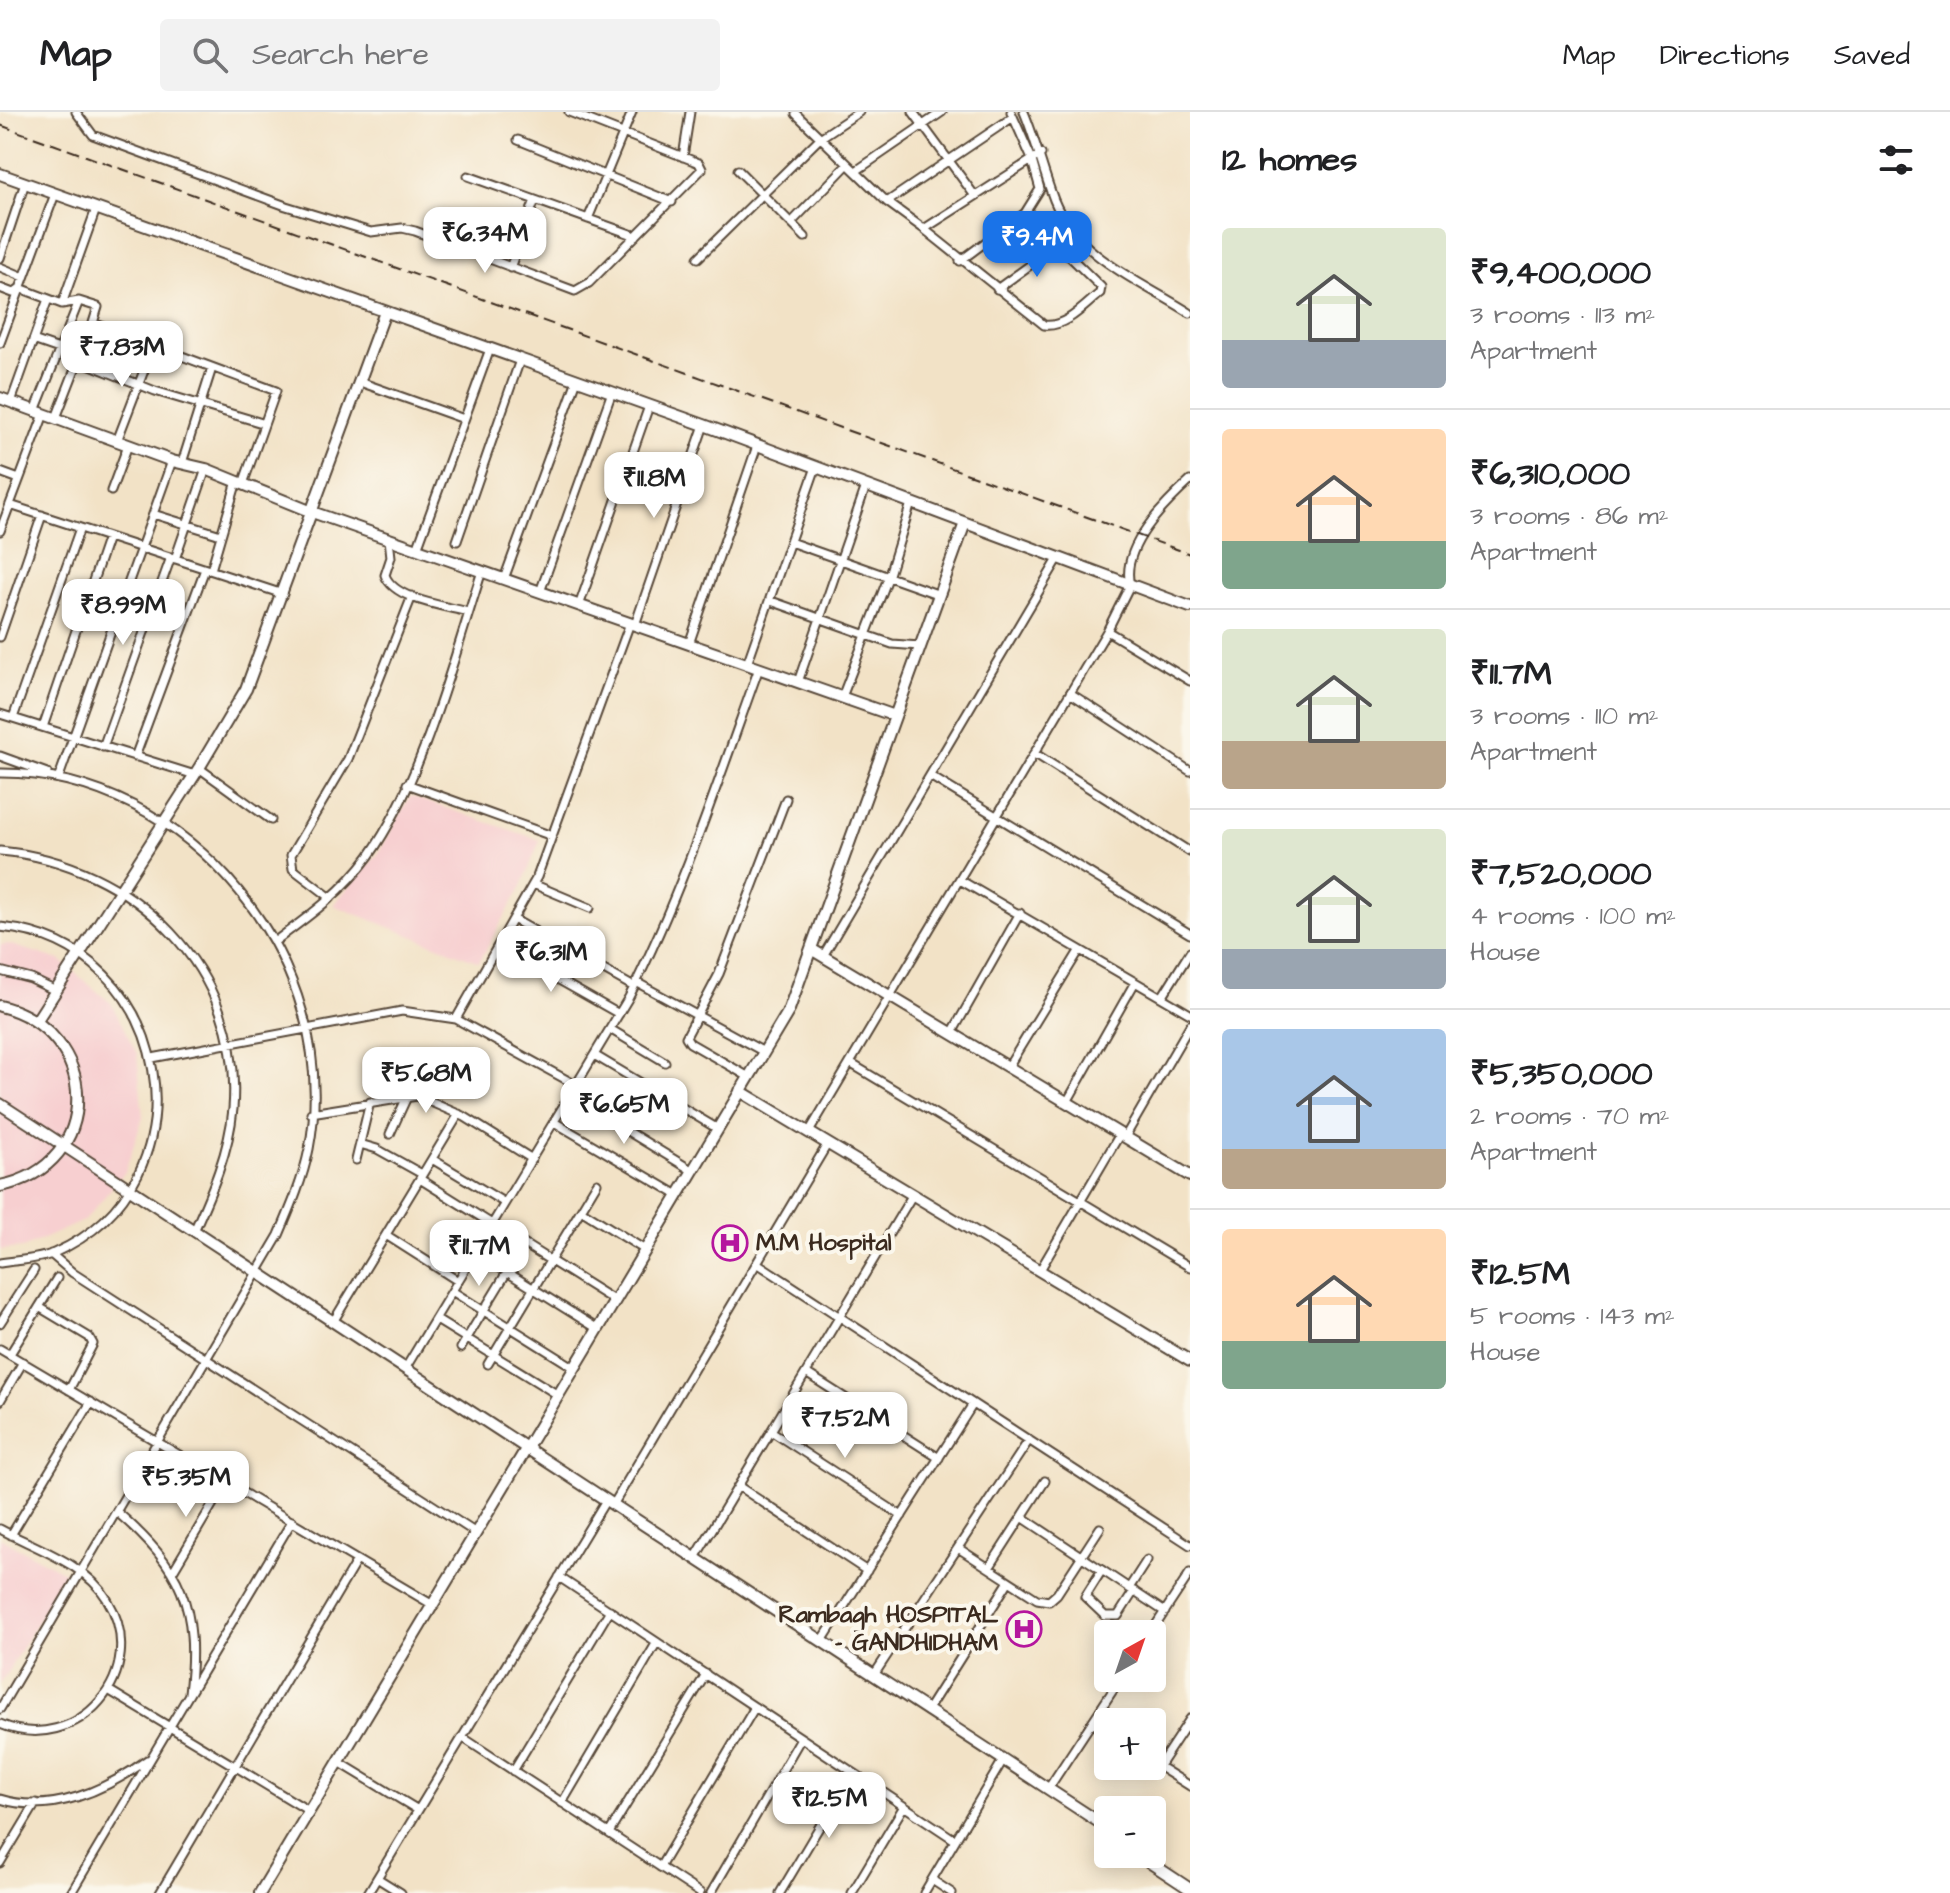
<!DOCTYPE html>
<html lang="en">
<head>
<meta charset="utf-8">
<style>
  :root { --surface:#fff; --page:#f2f2f2; --text:#202124; --muted:#757577; --line:#e0e0e0; --accent:#1a73e8 }
  body { margin:0; font-family:"Architects Daughter",sans-serif; background:var(--page); color:var(--text); height:100vh; display:flex; flex-direction:column; font-size:30px; white-space:nowrap }
  * { box-sizing:border-box; margin:0 }
  p { font-size:26px; color:var(--muted) }
  .icon { flex:none; width:44px; height:44px; fill:none; stroke:currentColor; stroke-width:2; stroke-linecap:round; stroke-linejoin:round }
  .map { position:relative; flex:1; overflow:hidden }
  .panel { display:flex; flex-direction:column; background:var(--surface); width:760px }
  .panel>* { flex:none }
  .needle { width:52px; rotate:40deg }
  .fabs { position:absolute; left:1094px; top:1508px; display:grid; gap:16px }
  .fabs a { display:grid; place-items:center; width:72px; height:72px; border-radius:8px; background:var(--surface); box-shadow:0 4px 20px #0003; font-size:40px }
  .price { position:absolute; translate:-50% -68px; padding:0 18px; border-radius:16px; background:#fff; color:#222; font-size:26px; line-height:52px; filter:drop-shadow(0 2px 4px #0008) }
  .price::after { content:''; position:absolute; left:50%; top:48px; width:24px; height:18px; margin-left:-12px; background:inherit; clip-path:polygon(0 0,100% 0,50% 100%) }
  .price.active { background:var(--accent); color:#fff }
  ul { padding:0; list-style:none }
  li { display:flex; align-items:center; gap:24px; height:200px; padding:0 32px }
  li+li { border-top:2px solid var(--line) }
  li span { display:grid; place-items:center; flex:none; width:224px; height:160px; border-radius:8px; color:#555 }
  li>.icon { margin-inline-start:auto }
  span .icon { width:96px; height:96px; fill:#fffc; stroke-width:1 }
  li b { font-size:34px }
  h2 { display:flex; justify-content:space-between; align-items:center; height:96px; padding:0 32px; font-size:34px }
  header { display:flex; align-items:center; gap:48px; box-sizing:border-box; height:112px; padding:0 40px; background:var(--surface); border-bottom:2px solid var(--line) }
  header strong { font-size:38px }
  nav { display:flex; gap:44px; margin-inline-start:auto; font-size:28px }
  .search { width:560px; height:72px; background:var(--page); display:flex; align-items:center; gap:20px; box-sizing:border-box; padding:0 28px; border-radius:8px; color:var(--muted); font-size:30px }
  main { display:flex; flex:1; min-height:0 }
  .map>svg:first-child { display:block }
  .built { fill:#f7cfd0 }
  .lines { fill:none; stroke-linecap:round; stroke-linejoin:round }
  .street-casing { stroke:#564637; stroke-width:11 }
  .secondary-casing { stroke:#564637; stroke-width:14 }
  .street { stroke:#fff; stroke-width:7 }
  .secondary { stroke:#fff; stroke-width:10 }
  .rail { stroke:#3b2a1e; stroke-width:2; stroke-dasharray:12 6; stroke-linecap:butt }
  .labels { text-anchor:middle; dominant-baseline:central; stroke-width:8; stroke-linejoin:round; paint-order:stroke }
  .poi-label { font-size:24px; font-weight:bold; fill:#3b2a1e; stroke:#fbf7ec; text-anchor:start }
</style>
</head>
<body>
<header>
<strong>Map</strong>
<div class="search"><svg class="icon" aria-label="search" viewBox="0 0 24 24"><circle cx="10" cy="10" r="6"/><path d="M15 15l6 6"/></svg>Search here</div>
<nav><a>Map</a><a>Directions</a><a>Saved</a></nav>
</header>
<main>
<div class="map">
<svg width="1190" height="1781" viewBox="0 0 1190 1781">
  <rect width="100%" height="100%" fill="#fbf7ec"/>
  <filter id="ink" filterUnits="userSpaceOnUse"><feTurbulence type="fractalNoise" baseFrequency=".0125" numOctaves="2"/><feDisplacementMap in="SourceGraphic" scale="16" xChannelSelector="R" yChannelSelector="G"/><feConvolveMatrix kernelMatrix="1 2 1 2 8 2 1 2 1" color-interpolation-filters="sRGB"/></filter>
  <filter id="wash" filterUnits="userSpaceOnUse"><feTurbulence type="fractalNoise" baseFrequency=".006" numOctaves="4" result="noise"/><feDisplacementMap in="SourceGraphic" scale="32" xChannelSelector="R" yChannelSelector="G"/><feGaussianBlur stdDeviation="1.8" result="paint"/><feColorMatrix in="noise" values="0 0 0 0 0 0 0 0 0 0 0 0 0 0 0 0 0 1.4 0 .05"/><feComposite in="paint" operator="in"/></filter>
  <g filter="url(#wash)">
    <rect width="100%" height="100%" fill="#f2e2c6"/>
    <!-- built -->
    <path class="built" d="M410,684L540,728L522,774L479,850L333,793L378,742Z
      M8,832L60,848L111,891L137,942L143,1005L125,1060L85,1108L23,1136L0,1138V833Z
      M0,1426L66,1461L0,1573Z"/>
  </g>
  <g filter="url(#ink)">
    <g class="lines">
      <defs>
        <path id="street" d="M76,0L93,23L286,94L371,120L402,116L415,119L575,179L589,171L702,57L699,51L569,0
          M913,0L975,84
          M1024,0C1036,29 1043,59 1054,88C1077,146 1142,170 1190,201
          M796,2L887,90L924,117L1041,42
          M518,28L672,90
          M683,45L690,0
          M738,58L805,125
          M856,59L942,0
          M468,64L636,124
          M887,90L1013,5
          M588,107L632,0
          M791,111L847,53
          M924,117L1044,213C1065,216 1085,193 1100,181L1101,175L1025,101
          M0,146L25,71
          M698,146L820,26L859,0
          M960,149L1025,101L1040,77L1031,45L1011,0
          M0,155L24,165
          M510,156L535,88
          M0,176L13,181L20,176L62,192L79,189L98,195L93,211L276,279L243,372
          M997,177L1058,133
          M62,192L96,97
          M33,228L59,237
          M0,231L55,82
          M78,248L155,279L262,311
          M360,270L464,307
          M11,290L48,187
          M35,299L79,189
          M56,306L93,211
          M117,329L153,235
          M182,351L212,256
          M0,360L19,367
          M111,379L128,333
          M10,393L283,482
          M153,402L221,423
          M0,419L44,302
          M389,427L391,445L385,463C394,488 446,494 468,500
          M457,429L520,248
          M790,430L937,482
          M417,437L490,237
          M175,447L206,357
          M211,458L237,369
          M504,467L577,268
          M540,480L612,280
          M771,489L892,532L920,534
          M579,494L649,294
          M635,513L704,313
          M1107,519L1190,569
          M0,525L42,403
          M689,532L757,334
          M747,552L816,355
          M798,570L866,374
          M1070,581L1190,659
          M842,585L888,466L911,391
          M0,602L195,663
          M13,606L80,416
          M43,615L108,425
          M103,635L171,445
          M1034,641L1190,740
          M0,644L47,661
          M135,645L205,457
          M199,656L271,708
          M0,661C189,660 345,851 309,1037C303,1067 291,1095 279,1123L0,1597
          M930,664L1190,822
          M59,665L172,349
          M407,672L552,724
          M0,739C133,751 244,857 233,997C229,1040 212,1079 194,1119
          M960,768L1190,902
          M533,772L590,796
          M331,786L293,757L291,743L348,647L412,484
          M515,808L634,875
          M0,815C174,831 215,1070 54,1141C38,1148 17,1148 0,1151
          M274,830C308,805 343,780 369,744C423,668 453,548 482,459
          M499,834L619,902
          M823,844L1058,447
          M0,859L31,867L56,879
          M636,870L764,940
          M1162,885L1190,840
          M456,907L537,765L630,511
          M610,917L665,950
          M952,921L1020,801
          M594,943L718,1017
          M152,946L402,899L456,907L576,973
          M850,951L1190,1155
          M1008,955L1079,839
          M749,965L690,931L686,925L719,862L786,687
          M570,984L693,1059
          M1067,990L1134,872
          M311,1001L417,984L465,1005L532,1047
          M554,1010L678,1083
          M809,1020L1107,519L1130,473C1120,435 1165,392 1190,369
          M390,1022L407,985
          M1125,1025L1190,913
          M360,1032L377,1037L422,1062
          M432,1047L505,1091
          M356,1048L370,990
          M420,1067L615,1189
          M581,1098L645,1138
          M386,1123L458,1169
          M475,1140L598,1217
          M51,1142L73,1161L476,1421
          M757,1151L1190,1433
          M1040,1158L1120,1022
          M452,1179L575,1256
          M39,1195L89,1225L93,1232L69,1278
          M435,1207L558,1283
          M333,1210L459,1002
          M0,1211L34,1158
          M461,1236L524,1132
          M0,1237L433,1493
          M10,1242L57,1166
          M488,1252L597,1071
          M405,1257L629,885C682,780 719,667 759,556
          M806,1261L939,1346
          M0,1289L23,1250
          M771,1319L902,1404
          M738,1374L867,1459
          M613,1393L828,1031
          M117,1400C182,1456 199,1495 189,1581
          M1022,1405L1165,1500
          M0,1417C35,1436 86,1452 107,1487C152,1560 78,1645 0,1612
          M11,1423L91,1290
          M958,1436L1037,1487L1049,1489L1057,1482L1100,1416
          M695,1446L913,1082
          M989,1456L1045,1369
          M1102,1458L1085,1485L1105,1504H1118L1134,1479
          M173,1459L226,1370
          M559,1465L955,1728
          M1129,1476L1147,1448
          M1150,1522L1190,1461
          M822,1529L973,1292
          M874,1563L1029,1328
          M110,1579L309,1699
          M927,1599L1009,1469
          M1092,1611L1108,1621
          M462,1625L700,1781
          M339,1650L418,1698
          M1152,1650L1190,1674
          M1159,1654L1190,1607
          M513,1659L610,1498
          M1048,1677L1121,1566
          M0,1687C52,1703 106,1678 147,1648
          M562,1691L657,1530
          M609,1721L706,1562
          M0,1751L36,1691
          M660,1755L755,1595
          M377,1766L401,1781
          M932,1768L952,1781
          M71,1781L292,1409
          M160,1781L357,1448
          M368,1781L603,1393
          M711,1781L801,1626
          M780,1781L852,1660
          M852,1781L904,1694
          M924,1781L1003,1648"/>
        <path id="secondary" d="M0,62L704,313L1190,495
          M0,286L172,349L206,357L312,400L895,604
          M811,837L1190,1064
          M0,894C101,919 105,1053 0,1074
          M37,908L199,656L246,577L385,200
          M740,979L1190,1249
          M0,992L1108,1716
          M1137,1742L1190,1777
          M260,1781L788,900L965,411"/>
      </defs>
      <!-- street casing -->
      <use href="#street" class="street-casing"/>
      <!-- secondary casing -->
      <use href="#secondary" class="secondary-casing"/>
      <!-- street -->
      <use href="#street" class="street"/>
      <!-- secondary -->
      <use href="#secondary" class="secondary"/>
      <!-- rail -->
      <path class="rail" d="M0,13L1190,442"/>
    </g>
  </g>
  <!-- icons -->
  <defs>
    <symbol id="hospital-ring" viewBox="-11 -11 22 22"><circle r="9.5" fill="#fbf7ec" stroke="#b5179e" stroke-width="1.5"/><path d="M-5-5h3v3.5h4V-5h3V5h-3V1.5h-4V5h-3Z" fill="#b5179e"/></symbol>
  </defs>
  <g fill-rule="evenodd">
    <use href="#hospital-ring" x="710" y="1111" width="40" height="40"/>
    <use href="#hospital-ring" x="1004" y="1497" width="40" height="40"/>
  </g>
  <g class="labels">
    <!-- poi labels -->
    <g class="poi-label">
      <text x="756" y="1131">M.M Hospital</text>
      <text x="998" y="1503" text-anchor="end">Rambagh HOSPITAL<tspan x="998" dy="28">- GANDHIDHAM</tspan></text>
    </g>
  </g>
</svg>
<div class="fabs">
<a><svg class="needle" viewBox="-14 -14 28 28"><path d="M0-13l5 13h-10z" fill="#e53935"/><path d="M0 13l5-13h-10z" fill="#757577"/></svg></a>
<a>+</a>
<a>−</a>
</div>
<b class="price" style="left:485px;top:163px">₹6.34M</b>
<b class="price active" style="left:1037px;top:167px">₹9.4M</b>
<b class="price" style="left:122px;top:277px">₹7.83M</b>
<b class="price" style="left:654px;top:408px">₹11.8M</b>
<b class="price" style="left:123px;top:535px">₹8.99M</b>
<b class="price" style="left:551px;top:882px">₹6.31M</b>
<b class="price" style="left:426px;top:1003px">₹5.68M</b>
<b class="price" style="left:624px;top:1034px">₹6.65M</b>
<b class="price" style="left:479px;top:1176px">₹11.7M</b>
<b class="price" style="left:845px;top:1348px">₹7.52M</b>
<b class="price" style="left:186px;top:1407px">₹5.35M</b>
<b class="price" style="left:829px;top:1728px">₹12.5M</b>
</div>
<section class="panel">
<h2>12 homes<svg class="icon" aria-label="filters" viewBox="0 0 24 24"><path d="M4 7h16M4 17h16"/><circle cx="9" cy="7" r="2"/><circle cx="15" cy="17" r="2"/></svg></h2>
<ul>
<li><span style="background:linear-gradient(#dfe7d0 70%,#9aa5b1 0)"><svg class="icon" aria-label="home" viewBox="0 0 24 24"><path d="M3 11l9-7 9 7M6 9v11h12V9"/></svg></span><div><b>₹9,400,000</b><p>3 rooms · 113 m²</p><p>Apartment</p></div></li>
<li><span style="background:linear-gradient(#ffd9b3 70%,#7fa58c 0)"><svg class="icon" aria-label="home" viewBox="0 0 24 24"><path d="M3 11l9-7 9 7M6 9v11h12V9"/></svg></span><div><b>₹6,310,000</b><p>3 rooms · 86 m²</p><p>Apartment</p></div></li>
<li><span style="background:linear-gradient(#dfe7d0 70%,#b9a48a 0)"><svg class="icon" aria-label="home" viewBox="0 0 24 24"><path d="M3 11l9-7 9 7M6 9v11h12V9"/></svg></span><div><b>₹11.7M</b><p>3 rooms · 110 m²</p><p>Apartment</p></div></li>
<li><span style="background:linear-gradient(#dfe7d0 75%,#9aa5b1 0)"><svg class="icon" aria-label="home" viewBox="0 0 24 24"><path d="M3 11l9-7 9 7M6 9v11h12V9"/></svg></span><div><b>₹7,520,000</b><p>4 rooms · 100 m²</p><p>House</p></div></li>
<li><span style="background:linear-gradient(#a9c7e8 75%,#b9a48a 0)"><svg class="icon" aria-label="home" viewBox="0 0 24 24"><path d="M3 11l9-7 9 7M6 9v11h12V9"/></svg></span><div><b>₹5,350,000</b><p>2 rooms · 70 m²</p><p>Apartment</p></div></li>
<li><span style="background:linear-gradient(#ffd9b3 70%,#7fa58c 0)"><svg class="icon" aria-label="home" viewBox="0 0 24 24"><path d="M3 11l9-7 9 7M6 9v11h12V9"/></svg></span><div><b>₹12.5M</b><p>5 rooms · 143 m²</p><p>House</p></div></li>
</ul>
</section>
</main>
</body>
</html>
